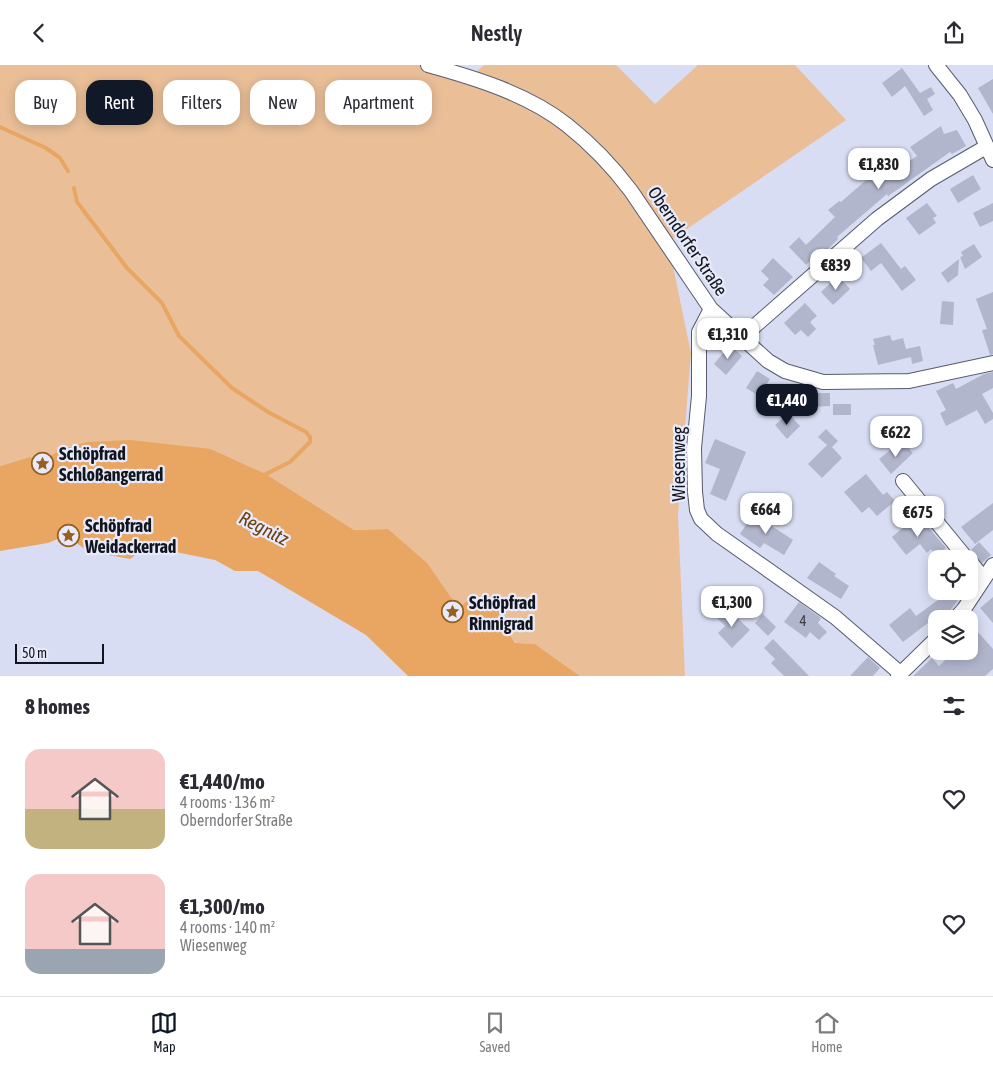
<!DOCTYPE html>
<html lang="en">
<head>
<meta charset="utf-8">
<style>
  :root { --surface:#fff; --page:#f2f2f3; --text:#2b2b33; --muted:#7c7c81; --line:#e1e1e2; --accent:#111827 }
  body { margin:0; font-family:"Asap Condensed",sans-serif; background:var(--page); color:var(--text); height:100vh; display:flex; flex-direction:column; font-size:19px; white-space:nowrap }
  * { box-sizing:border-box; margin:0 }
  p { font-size:16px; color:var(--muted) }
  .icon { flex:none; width:28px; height:28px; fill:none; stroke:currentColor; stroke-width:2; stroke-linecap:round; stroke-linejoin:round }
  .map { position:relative; height:611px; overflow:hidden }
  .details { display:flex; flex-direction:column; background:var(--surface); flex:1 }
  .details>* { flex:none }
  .banner { position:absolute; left:15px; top:15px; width:500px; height:45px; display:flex; gap:10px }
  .buttons { position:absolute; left:928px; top:485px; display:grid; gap:10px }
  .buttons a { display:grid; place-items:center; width:50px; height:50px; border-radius:10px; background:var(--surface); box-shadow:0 2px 12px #0003; font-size:25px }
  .scale { position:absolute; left:15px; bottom:12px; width:89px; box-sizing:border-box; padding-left:5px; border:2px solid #13151c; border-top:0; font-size:14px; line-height:18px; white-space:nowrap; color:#13151c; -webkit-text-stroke:4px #e7eafc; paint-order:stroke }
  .price { position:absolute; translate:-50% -42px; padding:0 11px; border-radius:10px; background:#fff; color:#222; font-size:16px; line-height:32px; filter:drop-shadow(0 1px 2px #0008) }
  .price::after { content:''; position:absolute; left:50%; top:30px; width:15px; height:11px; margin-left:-8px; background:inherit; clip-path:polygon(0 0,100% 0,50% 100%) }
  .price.active { background:var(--accent); color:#fff }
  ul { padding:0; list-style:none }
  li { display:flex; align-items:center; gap:15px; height:125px; padding:0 25px }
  li span { display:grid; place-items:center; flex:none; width:140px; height:100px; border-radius:15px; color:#555 }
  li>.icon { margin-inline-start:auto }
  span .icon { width:60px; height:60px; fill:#fffc; stroke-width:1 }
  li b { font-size:21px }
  h2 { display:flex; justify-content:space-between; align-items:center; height:60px; padding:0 25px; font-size:21px }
  .chip { padding:0 18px; border-radius:15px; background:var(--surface); box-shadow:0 2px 12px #0003; font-size:18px; line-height:45px }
  .chip.active { background:var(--accent); color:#fff }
  header { display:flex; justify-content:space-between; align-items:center; height:65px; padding:0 25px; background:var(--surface); font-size:22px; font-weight:600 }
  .tab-bar { display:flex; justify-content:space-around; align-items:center; height:70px; border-top:1px solid var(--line); background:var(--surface); font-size:14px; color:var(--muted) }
  .tab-bar a { display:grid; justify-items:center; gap:2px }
  .tab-bar .active { color:var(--accent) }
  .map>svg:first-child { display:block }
  .green { fill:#eabf98 }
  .water { fill:#e9a663 }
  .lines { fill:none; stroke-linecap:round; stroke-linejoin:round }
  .stream { stroke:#e9a663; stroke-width:4 }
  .building { fill:#b2b6cc }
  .minor-casing { stroke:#575b6d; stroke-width:16 }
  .minor { stroke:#fff; stroke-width:14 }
  .labels { text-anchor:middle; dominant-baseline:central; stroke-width:4.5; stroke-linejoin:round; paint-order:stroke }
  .number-label { font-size:15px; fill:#3b3d48 }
  .street-label { font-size:18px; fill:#13151c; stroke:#e7eafc }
  .poi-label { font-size:18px; font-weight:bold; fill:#13151c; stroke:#e7eafc; text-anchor:start }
  .water-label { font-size:19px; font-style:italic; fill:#6d410d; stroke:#e7eafc }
</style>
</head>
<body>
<header><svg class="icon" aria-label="back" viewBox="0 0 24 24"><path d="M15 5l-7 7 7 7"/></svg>Nestly<svg class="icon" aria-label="share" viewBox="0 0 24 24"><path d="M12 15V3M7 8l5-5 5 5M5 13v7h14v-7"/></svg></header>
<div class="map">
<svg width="993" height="611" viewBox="0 0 993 611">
  <rect width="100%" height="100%" fill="#d8ddf3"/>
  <!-- green -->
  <path class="green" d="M0,0H437L475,8L484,0H616L655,39L698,0H795L846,55L668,177L691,288L678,450L685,611H580L535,579L516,578L511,572L507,560L465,536L459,544L388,464L354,465L266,409L211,384L60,385C50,392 42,398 30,392L0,401Z"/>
  <!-- water -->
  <path class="water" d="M130,375L211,384L266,409L354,465L388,464L427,498L459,544C466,535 470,531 482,534C507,540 503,562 515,578L535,579L580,611H408L366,570L258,506H235L215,495L156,483H144L130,494L87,486L73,475L62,472L48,478L0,486V401L30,392L37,395L47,393L60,385L87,377Z"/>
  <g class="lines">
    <!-- stream -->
    <path class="stream" d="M0,62L46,83L60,93L68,106
      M74,123L77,137L127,203L162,238L179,271L232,323L268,347L306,367L310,372V377L290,397L266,409"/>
  </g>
  <!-- building -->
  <path class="building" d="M902,3L920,28L931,22L935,29L927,34L933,45L924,51L905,21L892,32L882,18Z
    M993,14V49L978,23Z
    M941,61L944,69L957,65L966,81L952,89L950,87L901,122L888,131L887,129L837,172L838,174L826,186L823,183L806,200L789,182L799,172L806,180L835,152L828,145L839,136L841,137L873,109L872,106L885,97L892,107L917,91L910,82Z
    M973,110L981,124L958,138L950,124Z
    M927,138L937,151L933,153L936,158L919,170L906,153Z
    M993,138V156L980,162L973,148Z
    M881,178L901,204L905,201L916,215L902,226L881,198L871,206L861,193Z
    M974,179L982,192L965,204L960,192L963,191L961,187Z
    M773,193L793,212L774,230L763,220L769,214L761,206Z
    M959,194L958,210L948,218L941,208Z
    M838,211L850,224L833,240L821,227Z
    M993,227V289L990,290L982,265L987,264L976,234Z
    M942,236L954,237L953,260L940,259Z
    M805,238L817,251L810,257L816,264L808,272L801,265L795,270L784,258Z
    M890,270L892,276L903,273L906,284L920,281L923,296L912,299L911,292L878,300L873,280H875L873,274Z
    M730,280L742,291L726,310L714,299Z
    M757,306L770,314L759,331L746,323Z
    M993,307V323L982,329L993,348V354L985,359L977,345L946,361L940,348L946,345L936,326L953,318L956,324L984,309Z
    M810,328H830V341L810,342Z
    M833,339H851V350H833Z
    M788,348L800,361L787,374L775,360Z
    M826,364L838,376L832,382L842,393L822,413L808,399L827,380L818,372Z
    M715,374L746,387L726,436L710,429L720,404L705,398Z
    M904,378L913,388L891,409L879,394L895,381L897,383Z
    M866,409L883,430L887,427L895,436L877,451L869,442L862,448L844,427Z
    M993,438V465L975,479L961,462Z
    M753,449L793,475L784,490L764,478L760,483L740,469Z
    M918,450L946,483L936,491L931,484L927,488L920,479L906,490L892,472Z
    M979,477L991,490L982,498L971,485Z
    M819,497L836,509L834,511L849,521L841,534L807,513Z
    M931,526H965L948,548L946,553L941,548L903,577L889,560L910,543L916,551L938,535Z
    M993,532V558L980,543Z
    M799,537L821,553L818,558L827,567L819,575L810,567L806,573L784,557Z
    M727,543L750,565L732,583L718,568L725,561L717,553Z
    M763,549L776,562L768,571L755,558Z
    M969,557L993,584V604L985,611H913L932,593L939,601L955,586H969Z
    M773,574L809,611H784L771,598L775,594L764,583Z
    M868,592L880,603L873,611H850Z"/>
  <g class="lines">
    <defs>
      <path id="minor" d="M428,0C475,13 528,29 567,60C591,79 613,102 631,126L711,244L768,296L785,306L823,317L909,316L993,298
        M936,0L960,30L975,55L993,95
        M711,244L699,267V331L694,383L695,427L697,445L701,454L717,469L835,552L900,608
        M741,273L877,154L931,114L986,82
        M903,416L967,494
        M969,495L984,514
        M955,554L964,544L993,500
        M898,611L936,574"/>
    </defs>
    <!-- minor casing -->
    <use href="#minor" class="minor-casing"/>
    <!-- minor -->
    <use href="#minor" class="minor"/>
  </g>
  <!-- icons -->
  <defs>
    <symbol id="sight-ring" viewBox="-11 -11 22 22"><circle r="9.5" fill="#e7eafc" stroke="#985e1c" stroke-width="1.5"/><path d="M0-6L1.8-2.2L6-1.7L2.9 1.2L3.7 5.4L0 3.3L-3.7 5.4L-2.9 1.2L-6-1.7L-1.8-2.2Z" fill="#985e1c"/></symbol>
  </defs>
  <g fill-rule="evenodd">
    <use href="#sight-ring" x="30" y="386" width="25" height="25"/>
    <use href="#sight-ring" x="56" y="458" width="25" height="25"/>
    <use href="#sight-ring" x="440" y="534" width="25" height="25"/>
  </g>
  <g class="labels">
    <!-- number labels -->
    <g class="number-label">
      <text x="803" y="555">4</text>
    </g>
    <!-- street labels -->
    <g class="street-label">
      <text transform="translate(688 176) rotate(56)">Oberndorfer Straße</text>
      <text transform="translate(678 399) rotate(-90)">Wiesenweg</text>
    </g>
    <!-- poi labels -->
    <g class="poi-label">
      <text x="59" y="388">Schöpfrad<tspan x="59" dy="21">Schloßangerrad</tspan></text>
      <text x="85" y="460">Schöpfrad<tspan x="85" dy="21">Weidackerrad</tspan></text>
      <text x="469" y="537">Schöpfrad<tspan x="469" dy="21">Rinnigrad</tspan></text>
    </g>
    <!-- water labels -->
    <g class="water-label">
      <text transform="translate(264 463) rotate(27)">Regnitz</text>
    </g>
  </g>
</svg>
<div class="buttons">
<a><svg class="icon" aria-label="locate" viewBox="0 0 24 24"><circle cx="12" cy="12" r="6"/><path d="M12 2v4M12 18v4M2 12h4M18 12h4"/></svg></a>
<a><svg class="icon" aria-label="layers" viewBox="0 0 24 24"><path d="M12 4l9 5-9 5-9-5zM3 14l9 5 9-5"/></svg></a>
</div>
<div class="scale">50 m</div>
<b class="price" style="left:879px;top:125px">€1,830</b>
<b class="price" style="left:836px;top:226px">€839</b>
<b class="price" style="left:728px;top:295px">€1,310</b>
<b class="price active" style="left:787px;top:361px">€1,440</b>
<b class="price" style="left:896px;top:393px">€622</b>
<b class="price" style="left:766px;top:470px">€664</b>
<b class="price" style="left:918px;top:473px">€675</b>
<b class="price" style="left:732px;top:563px">€1,300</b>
<div class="banner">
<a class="chip">Buy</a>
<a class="chip active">Rent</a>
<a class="chip">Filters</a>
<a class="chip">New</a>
<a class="chip">Apartment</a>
</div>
</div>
<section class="details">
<h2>8 homes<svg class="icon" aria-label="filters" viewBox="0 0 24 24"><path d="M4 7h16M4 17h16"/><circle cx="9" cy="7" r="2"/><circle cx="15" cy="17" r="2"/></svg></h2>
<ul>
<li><span style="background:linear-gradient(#f6c9c9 60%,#c2b280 0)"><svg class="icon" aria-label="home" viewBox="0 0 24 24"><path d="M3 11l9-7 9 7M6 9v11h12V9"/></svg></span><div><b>€1,440/mo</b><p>4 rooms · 136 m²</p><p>Oberndorfer Straße</p></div><svg class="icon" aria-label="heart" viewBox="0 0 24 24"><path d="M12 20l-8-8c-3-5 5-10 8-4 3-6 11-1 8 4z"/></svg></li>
<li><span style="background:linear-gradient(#f6c9c9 75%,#9aa5b1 0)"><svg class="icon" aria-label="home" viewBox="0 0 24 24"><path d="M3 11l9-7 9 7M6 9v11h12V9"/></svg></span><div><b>€1,300/mo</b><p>4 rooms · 140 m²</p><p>Wiesenweg</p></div><svg class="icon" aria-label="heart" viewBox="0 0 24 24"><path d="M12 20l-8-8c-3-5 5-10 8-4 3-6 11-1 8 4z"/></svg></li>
</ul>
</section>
<nav class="tab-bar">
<a class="active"><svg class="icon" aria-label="map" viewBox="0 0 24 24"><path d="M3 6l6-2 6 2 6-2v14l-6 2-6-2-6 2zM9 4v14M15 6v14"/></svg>Map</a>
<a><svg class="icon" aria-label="saved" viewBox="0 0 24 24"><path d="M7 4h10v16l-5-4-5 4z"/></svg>Saved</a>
<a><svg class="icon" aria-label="home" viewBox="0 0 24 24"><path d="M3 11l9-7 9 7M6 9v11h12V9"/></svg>Home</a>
</nav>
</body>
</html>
